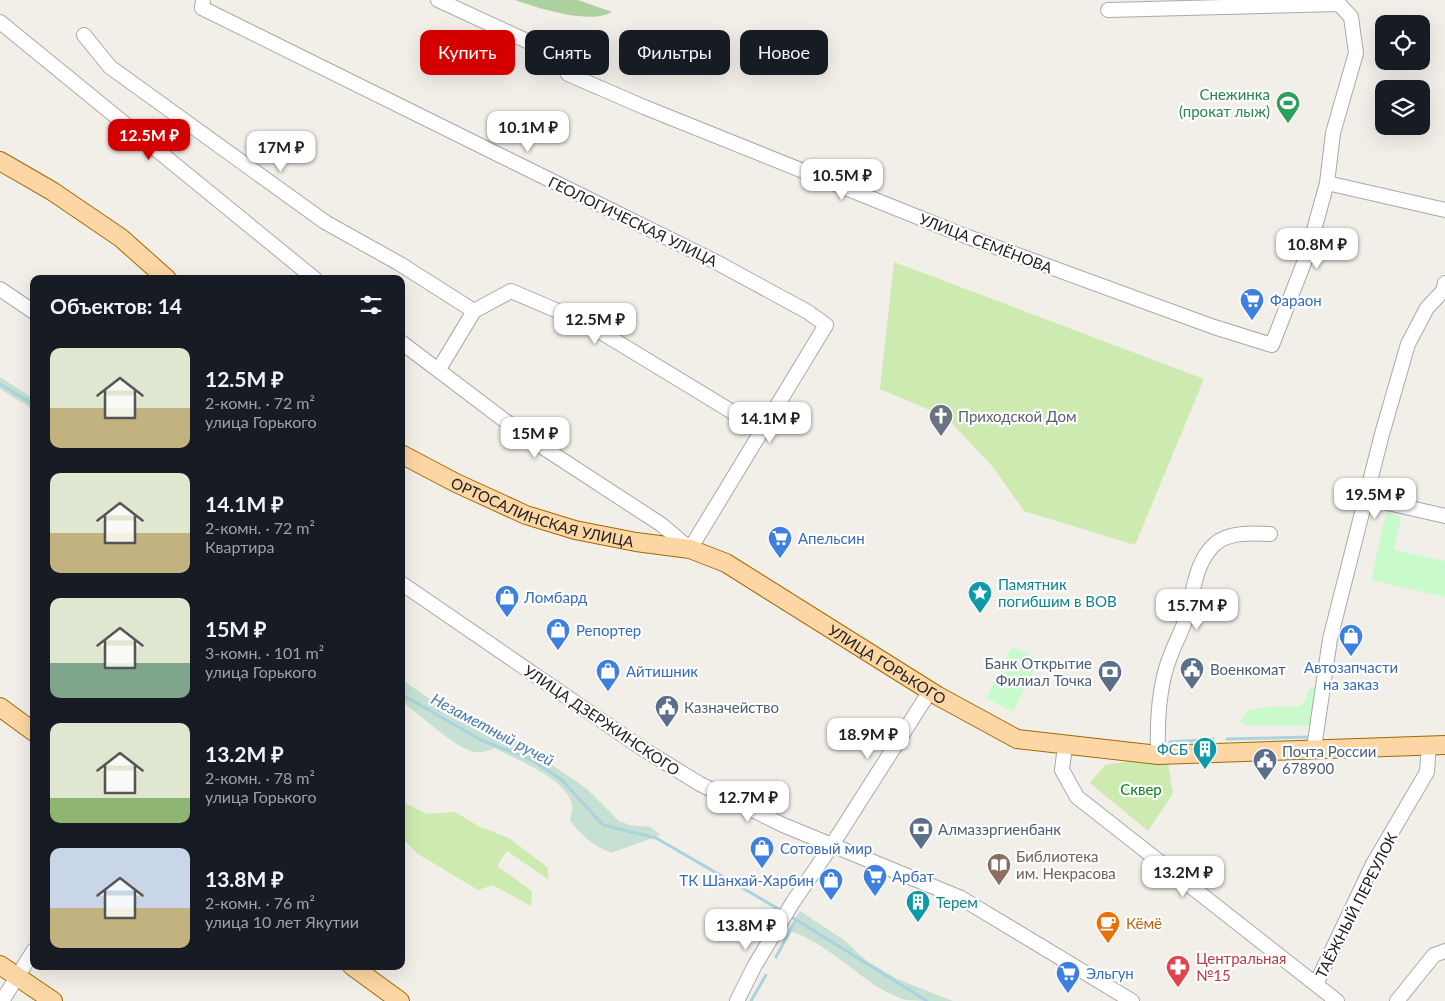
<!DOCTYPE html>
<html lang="ru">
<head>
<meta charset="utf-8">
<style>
  :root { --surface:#171b24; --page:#242831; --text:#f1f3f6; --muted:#9ea1a6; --accent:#d40000 }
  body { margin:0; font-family:Lato,sans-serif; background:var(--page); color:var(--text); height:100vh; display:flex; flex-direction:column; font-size:19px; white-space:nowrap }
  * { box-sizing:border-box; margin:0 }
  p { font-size:16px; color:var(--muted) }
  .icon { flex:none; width:28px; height:28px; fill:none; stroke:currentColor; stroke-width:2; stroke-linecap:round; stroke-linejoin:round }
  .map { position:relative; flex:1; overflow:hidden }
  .drawer { position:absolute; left:30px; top:275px; width:375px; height:695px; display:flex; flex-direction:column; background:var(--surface); border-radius:10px; box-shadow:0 5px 20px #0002 }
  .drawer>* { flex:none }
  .banner { position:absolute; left:420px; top:30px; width:475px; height:45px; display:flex; gap:10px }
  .tools { position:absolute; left:1375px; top:15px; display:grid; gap:10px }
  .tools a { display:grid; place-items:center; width:55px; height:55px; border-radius:10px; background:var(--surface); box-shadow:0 5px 20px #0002; font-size:25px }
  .price { position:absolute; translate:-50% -42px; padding:0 11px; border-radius:10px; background:#fff; color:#222; font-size:16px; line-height:32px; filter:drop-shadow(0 1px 2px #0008) }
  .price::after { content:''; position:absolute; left:50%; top:30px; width:15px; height:11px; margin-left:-8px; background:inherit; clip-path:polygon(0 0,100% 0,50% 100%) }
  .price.on { background:var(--accent); color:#fff }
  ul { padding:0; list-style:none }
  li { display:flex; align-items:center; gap:15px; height:125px; padding:0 20px }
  li span { display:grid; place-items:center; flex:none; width:140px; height:100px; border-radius:10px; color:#555 }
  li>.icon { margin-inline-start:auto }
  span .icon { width:60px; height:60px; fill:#fffc; stroke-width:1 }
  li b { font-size:21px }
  h2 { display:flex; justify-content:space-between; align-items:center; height:60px; padding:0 20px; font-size:21px }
  .tag { padding:0 18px; border-radius:10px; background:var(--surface); box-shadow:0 5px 20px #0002; font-size:18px; line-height:45px }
  .tag.on { background:var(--accent); color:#fff }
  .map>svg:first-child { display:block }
  .grass { fill:#cdebb0 }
  .forest { fill:#add19e }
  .wetland { fill:#c6e0d4 }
  .park { fill:#c8facc }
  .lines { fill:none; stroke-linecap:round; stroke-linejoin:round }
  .stream { stroke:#aad3df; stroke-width:3 }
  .minor-casing { stroke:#a9a9a9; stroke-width:16 }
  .major-casing { stroke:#a06b00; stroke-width:20 }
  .minor { stroke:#fff; stroke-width:14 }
  .major { stroke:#fcd6a4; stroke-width:18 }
  .labels { text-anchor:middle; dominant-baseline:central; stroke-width:4.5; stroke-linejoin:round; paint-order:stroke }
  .leisure-label { font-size:15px; fill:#27864d; stroke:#fff; text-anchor:end }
  .street-label { font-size:15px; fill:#222; stroke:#fff }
  .shop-label { font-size:15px; fill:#366cbe; stroke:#fff; text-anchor:start }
  .worship-label { font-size:15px; fill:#5b616d; stroke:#fff; text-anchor:start }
  .culture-label { font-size:15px; fill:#0d838f; stroke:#fff; text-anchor:start }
  .service-label { font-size:15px; fill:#4e5e75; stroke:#fff; text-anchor:start }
  .park-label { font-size:15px; fill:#0c8416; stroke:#fff }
  .education-label { font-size:15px; fill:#785e54; stroke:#fff; text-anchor:start }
  .food-label { font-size:15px; fill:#c56008; stroke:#fff; text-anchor:start }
  .health-label { font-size:15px; fill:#be3a42; stroke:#fff; text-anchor:start }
  .water-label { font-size:16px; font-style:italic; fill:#4a7aab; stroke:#fff }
</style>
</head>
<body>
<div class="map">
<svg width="1445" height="1001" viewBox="0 0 1445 1001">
  <rect width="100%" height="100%" fill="#f2efe9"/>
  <!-- grass -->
  <path class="grass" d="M894,262L1204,379L1135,545L1024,511L992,466L946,417L880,389Z
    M1167,756L1173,793L1148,831L1090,783L1105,765Z
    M401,801L427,814L455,812L480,827L509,838L547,867L549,880L507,851L497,866L532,891L531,906L493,885L478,890L418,854L404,840H401Z"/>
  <!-- forest -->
  <path class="forest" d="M515,0H578L612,12C589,25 538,8 515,0Z"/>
  <!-- wetland -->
  <path class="wetland" d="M0,377L34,399V410L0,389Z
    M401,679L444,709L485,723L515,740L586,788L619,821L630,825L650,827L661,835L611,853C593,845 581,836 570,820C571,815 573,809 572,804C566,778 516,760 494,748C488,751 483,753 475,752C456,749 418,713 401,701Z
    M800,911L844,940L867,961L897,979L953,1001C939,1001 920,1001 906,1000C864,988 834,944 787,930Z"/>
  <!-- park -->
  <path class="park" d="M1386,513L1401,517L1394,550L1445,561V597L1371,580Z
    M1012,647L1039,660L1013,712L986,698Z
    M1311,687L1321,688L1313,726L1246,725L1240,722L1245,713C1263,702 1295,711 1302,704C1306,700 1308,692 1311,687Z"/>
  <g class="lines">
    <!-- stream -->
    <path class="stream" d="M0,384L34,405
      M401,694L481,740L530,759L562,780L603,825L656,838L782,911
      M1227,739L1310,737
      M1170,742L1213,739
      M790,916L927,1001
      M776,957L796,920
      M751,1001L766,975"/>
    <defs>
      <path id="minor" d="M203,0L202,8L716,262L808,312L826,325L690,549L662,525L524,435L401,342
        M438,0L555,54L568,74L644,107L960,234L1214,327L1272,345L1307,255L1327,183L1333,133L1356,53L1351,17L1339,4L1108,10
        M0,22L315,279
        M84,35L110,67L325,222L400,264L474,311
        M1327,183L1445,210
        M0,289L34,312
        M439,369L474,311L511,291L586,323L762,430
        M1366,498L1445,516
        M401,583L643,749L700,784L783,825L961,898L1132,1001
        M1065,746L1062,770L1077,797L1337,1001
        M1314,748L1330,639L1382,434L1408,344L1427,308L1443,291L1445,283
        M1158,755C1157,723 1158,687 1170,657C1175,643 1182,631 1186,618C1194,593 1194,563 1215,544C1228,532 1253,533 1270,534
        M1316,984L1373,864L1427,772L1429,745
        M2,1001L34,950
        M737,1001L755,965L793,902L832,845L930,691
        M1397,1001L1434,955L1445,951"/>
      <g id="major">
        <path d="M0,161L52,191L121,238L167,279"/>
        <path id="s1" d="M401,454L456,483L526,515L575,530L636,542L690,549L726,563L938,696L1017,739L1158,755L1445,745"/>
        <path d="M0,707L34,732"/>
        <path d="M0,965L53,1001"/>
        <path d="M352,966L400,1001"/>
      </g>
    </defs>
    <!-- minor casing -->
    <use href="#minor" class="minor-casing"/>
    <!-- major casing -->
    <use href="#major" class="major-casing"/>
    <!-- minor -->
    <use href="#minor" class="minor"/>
    <!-- major -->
    <use href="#major" class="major"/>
  </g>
  <!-- icons -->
  <defs>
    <symbol id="stadium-pin" viewBox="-11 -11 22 30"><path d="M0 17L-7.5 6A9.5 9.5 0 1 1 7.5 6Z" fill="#2e9e5b" stroke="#fff"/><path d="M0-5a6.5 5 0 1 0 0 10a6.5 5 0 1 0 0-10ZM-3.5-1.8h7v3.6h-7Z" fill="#fff"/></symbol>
    <symbol id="supermarket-pin" viewBox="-11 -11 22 30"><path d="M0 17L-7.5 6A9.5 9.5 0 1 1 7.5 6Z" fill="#3f7fe0" stroke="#fff"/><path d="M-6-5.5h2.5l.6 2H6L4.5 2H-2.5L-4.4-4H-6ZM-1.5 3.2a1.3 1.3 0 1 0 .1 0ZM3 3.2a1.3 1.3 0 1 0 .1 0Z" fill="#fff"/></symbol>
    <symbol id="church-pin" viewBox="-11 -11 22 30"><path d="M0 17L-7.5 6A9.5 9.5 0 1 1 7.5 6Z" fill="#6b7280" stroke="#fff"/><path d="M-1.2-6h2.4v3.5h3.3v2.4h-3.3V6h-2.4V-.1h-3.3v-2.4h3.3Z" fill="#fff"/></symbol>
    <symbol id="sight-pin" viewBox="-11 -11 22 30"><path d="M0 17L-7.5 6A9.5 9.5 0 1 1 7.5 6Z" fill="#0f9aa8" stroke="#fff"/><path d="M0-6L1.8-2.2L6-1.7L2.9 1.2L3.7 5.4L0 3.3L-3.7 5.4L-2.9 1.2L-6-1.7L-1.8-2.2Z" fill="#fff"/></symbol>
    <symbol id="shop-pin" viewBox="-11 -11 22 30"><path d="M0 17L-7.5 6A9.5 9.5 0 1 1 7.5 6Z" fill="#3f7fe0" stroke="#fff"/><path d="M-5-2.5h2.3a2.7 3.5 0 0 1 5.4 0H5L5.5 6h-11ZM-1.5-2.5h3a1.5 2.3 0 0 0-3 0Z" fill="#fff"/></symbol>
    <symbol id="civic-pin" viewBox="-11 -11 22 30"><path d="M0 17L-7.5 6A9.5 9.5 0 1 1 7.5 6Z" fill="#5c6f8a" stroke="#fff"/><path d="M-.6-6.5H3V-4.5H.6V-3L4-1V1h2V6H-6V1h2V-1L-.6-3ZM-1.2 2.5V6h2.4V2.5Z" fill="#fff"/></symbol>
    <symbol id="bank-pin" viewBox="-11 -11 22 30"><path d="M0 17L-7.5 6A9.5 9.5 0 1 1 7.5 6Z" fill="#5c6f8a" stroke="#fff"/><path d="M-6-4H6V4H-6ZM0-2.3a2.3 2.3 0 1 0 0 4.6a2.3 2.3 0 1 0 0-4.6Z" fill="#fff"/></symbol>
    <symbol id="building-pin" viewBox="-11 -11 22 30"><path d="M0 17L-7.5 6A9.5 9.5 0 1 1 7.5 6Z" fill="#0f9aa8" stroke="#fff"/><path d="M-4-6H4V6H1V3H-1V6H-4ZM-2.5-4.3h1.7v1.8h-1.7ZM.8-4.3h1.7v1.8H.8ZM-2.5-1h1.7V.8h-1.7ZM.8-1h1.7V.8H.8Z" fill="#fff"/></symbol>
    <symbol id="library-pin" viewBox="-11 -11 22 30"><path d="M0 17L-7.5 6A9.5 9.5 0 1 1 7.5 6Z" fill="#8d6e63" stroke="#fff"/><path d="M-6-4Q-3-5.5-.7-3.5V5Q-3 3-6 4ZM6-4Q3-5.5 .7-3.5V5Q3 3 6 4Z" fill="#fff"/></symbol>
    <symbol id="cafe-pin" viewBox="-11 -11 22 30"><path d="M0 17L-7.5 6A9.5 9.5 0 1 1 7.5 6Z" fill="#e8710a" stroke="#fff"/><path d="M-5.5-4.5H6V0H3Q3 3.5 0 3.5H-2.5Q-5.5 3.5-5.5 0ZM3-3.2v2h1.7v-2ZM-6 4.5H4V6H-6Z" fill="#fff"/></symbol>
    <symbol id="pharmacy-pin" viewBox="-11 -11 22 30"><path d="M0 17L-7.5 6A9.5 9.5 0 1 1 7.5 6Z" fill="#e0444e" stroke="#fff"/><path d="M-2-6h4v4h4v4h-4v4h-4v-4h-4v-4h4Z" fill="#fff"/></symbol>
  </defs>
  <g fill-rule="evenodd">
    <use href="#stadium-pin" x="1274" y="89" width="28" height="38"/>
    <use href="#supermarket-pin" x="1238" y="286" width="28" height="38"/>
    <use href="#church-pin" x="927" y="402" width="28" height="38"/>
    <use href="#supermarket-pin" x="766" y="524" width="28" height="38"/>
    <use href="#sight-pin" x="966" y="579" width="28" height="38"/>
    <use href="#shop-pin" x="493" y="583" width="28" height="38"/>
    <use href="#shop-pin" x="544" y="616" width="28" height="38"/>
    <use href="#shop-pin" x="1337" y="622" width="28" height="38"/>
    <use href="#civic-pin" x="1178" y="655" width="28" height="38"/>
    <use href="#shop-pin" x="594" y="657" width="28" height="38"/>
    <use href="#bank-pin" x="1096" y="658" width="28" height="38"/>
    <use href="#civic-pin" x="653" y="693" width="28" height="38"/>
    <use href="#building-pin" x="1191" y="735" width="28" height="38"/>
    <use href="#civic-pin" x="1251" y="746" width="28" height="38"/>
    <use href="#bank-pin" x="907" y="815" width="28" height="38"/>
    <use href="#shop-pin" x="748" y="834" width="28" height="38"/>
    <use href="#library-pin" x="985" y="851" width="28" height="38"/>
    <use href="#supermarket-pin" x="861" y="862" width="28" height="38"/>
    <use href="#shop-pin" x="817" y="866" width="28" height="38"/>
    <use href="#building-pin" x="904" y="888" width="28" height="38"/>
    <use href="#cafe-pin" x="1094" y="909" width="28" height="38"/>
    <use href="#pharmacy-pin" x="1164" y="953" width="28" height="38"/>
    <use href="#supermarket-pin" x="1054" y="959" width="28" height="38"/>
  </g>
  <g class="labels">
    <!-- leisure labels -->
    <g class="leisure-label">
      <text x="1270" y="94">Снежинка<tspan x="1270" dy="17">(прокат лыж)</tspan></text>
    </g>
    <!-- street labels -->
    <g class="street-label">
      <text transform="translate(633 221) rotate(26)">ГЕОЛОГИЧЕСКАЯ УЛИЦА</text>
      <text transform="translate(986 243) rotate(21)">УЛИЦА СЕМЁНОВА</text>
      <text stroke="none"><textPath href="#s1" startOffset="154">ОРТОСАЛИНСКАЯ УЛИЦА</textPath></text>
      <text stroke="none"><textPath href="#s1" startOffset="536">УЛИЦА ГОРЬКОГО</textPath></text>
      <text transform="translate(602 720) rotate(34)">УЛИЦА ДЗЕРЖИНСКОГО</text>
      <text transform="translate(1356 905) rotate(-63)">ТАЁЖНЫЙ ПЕРЕУЛОК</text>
    </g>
    <!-- shop labels -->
    <g class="shop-label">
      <text x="1270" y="300">Фараон</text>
      <text x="798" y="538">Апельсин</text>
      <text x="524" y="597">Ломбард</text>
      <text x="576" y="630">Репортер</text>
      <text x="1351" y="667" text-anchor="middle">Автозапчасти<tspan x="1351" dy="17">на заказ</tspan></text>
      <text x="626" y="671">Айтишник</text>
      <text x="780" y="848">Сотовый мир</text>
      <text x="892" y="876">Арбат</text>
      <text x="814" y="880" text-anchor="end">ТК Шанхай-Харбин</text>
      <text x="1086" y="973">Эльгун</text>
    </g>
    <!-- worship labels -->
    <g class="worship-label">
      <text x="958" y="416">Приходской Дом</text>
    </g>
    <!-- culture labels -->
    <g class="culture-label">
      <text x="998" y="584">Памятник<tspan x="998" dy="17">погибшим в ВОВ</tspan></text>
      <text x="1188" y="749" text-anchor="end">ФСБ</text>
      <text x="936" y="902">Терем</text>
    </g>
    <!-- service labels -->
    <g class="service-label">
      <text x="1092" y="663" text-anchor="end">Банк Открытие<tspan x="1092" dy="17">Филиал Точка</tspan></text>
      <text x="1210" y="669">Военкомат</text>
      <text x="684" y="707">Казначейство</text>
      <text x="1282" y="751">Почта России<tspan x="1282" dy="17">678900</tspan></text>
      <text x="938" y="829">Алмазэргиенбанк</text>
    </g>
    <!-- park labels -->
    <g class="park-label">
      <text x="1141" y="789">Сквер</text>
    </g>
    <!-- education labels -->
    <g class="education-label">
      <text x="1016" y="856">Библиотека<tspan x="1016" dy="17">им. Некрасова</tspan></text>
    </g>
    <!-- food labels -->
    <g class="food-label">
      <text x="1126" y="923">Кёмё</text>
    </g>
    <!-- health labels -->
    <g class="health-label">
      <text x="1196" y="958">Центральная<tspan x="1196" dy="17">№15</tspan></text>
    </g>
    <!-- water labels -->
    <g class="water-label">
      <text transform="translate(493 729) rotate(28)">Незаметный ручей</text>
    </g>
  </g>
</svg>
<div class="tools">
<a><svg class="icon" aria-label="locate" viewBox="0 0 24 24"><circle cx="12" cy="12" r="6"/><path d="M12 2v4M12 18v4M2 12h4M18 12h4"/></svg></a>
<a><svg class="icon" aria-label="layers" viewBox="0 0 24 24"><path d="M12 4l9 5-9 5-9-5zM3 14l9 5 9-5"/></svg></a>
</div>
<b class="price" style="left:528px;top:153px">10.1M ₽</b>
<b class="price on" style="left:149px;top:161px">12.5M ₽</b>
<b class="price" style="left:281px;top:173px">17M ₽</b>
<b class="price" style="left:842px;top:201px">10.5M ₽</b>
<b class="price" style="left:1317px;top:270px">10.8M ₽</b>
<b class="price" style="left:595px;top:345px">12.5M ₽</b>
<b class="price" style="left:770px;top:444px">14.1M ₽</b>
<b class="price" style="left:535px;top:459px">15M ₽</b>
<b class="price" style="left:1375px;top:520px">19.5M ₽</b>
<b class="price" style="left:1197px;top:631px">15.7M ₽</b>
<b class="price" style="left:868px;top:760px">18.9M ₽</b>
<b class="price" style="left:748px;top:823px">12.7M ₽</b>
<b class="price" style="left:1183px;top:898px">13.2M ₽</b>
<b class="price" style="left:746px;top:951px">13.8M ₽</b>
<div class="banner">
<a class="tag on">Купить</a>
<a class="tag">Снять</a>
<a class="tag">Фильтры</a>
<a class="tag">Новое</a>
</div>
<section class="drawer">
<h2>Объектов: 14<svg class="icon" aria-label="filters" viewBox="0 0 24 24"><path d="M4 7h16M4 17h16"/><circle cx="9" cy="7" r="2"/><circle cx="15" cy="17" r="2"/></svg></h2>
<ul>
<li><span style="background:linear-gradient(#dfe7d0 60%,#c2b280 0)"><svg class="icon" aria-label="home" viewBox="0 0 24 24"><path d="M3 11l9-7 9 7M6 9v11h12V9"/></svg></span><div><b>12.5M ₽</b><p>2-комн. · 72 m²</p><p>улица Горького</p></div></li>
<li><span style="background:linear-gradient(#dfe7d0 60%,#c2b280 0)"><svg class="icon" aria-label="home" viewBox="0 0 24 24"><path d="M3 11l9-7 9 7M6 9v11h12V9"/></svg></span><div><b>14.1M ₽</b><p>2-комн. · 72 m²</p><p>Квартира</p></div></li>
<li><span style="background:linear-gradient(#dfe7d0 65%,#7fa58c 0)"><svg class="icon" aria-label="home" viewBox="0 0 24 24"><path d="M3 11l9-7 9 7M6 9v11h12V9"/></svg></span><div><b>15M ₽</b><p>3-комн. · 101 m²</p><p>улица Горького</p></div></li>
<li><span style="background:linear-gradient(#dfe7d0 75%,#8fb573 0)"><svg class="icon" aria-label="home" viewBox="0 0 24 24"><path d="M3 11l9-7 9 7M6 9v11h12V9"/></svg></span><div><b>13.2M ₽</b><p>2-комн. · 78 m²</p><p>улица Горького</p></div></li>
<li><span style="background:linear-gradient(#c9d6e8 60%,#c2b280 0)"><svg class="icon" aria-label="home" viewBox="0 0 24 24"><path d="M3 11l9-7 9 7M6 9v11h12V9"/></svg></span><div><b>13.8M ₽</b><p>2-комн. · 76 m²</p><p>улица 10 лет Якутии</p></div></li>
</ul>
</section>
</div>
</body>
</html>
